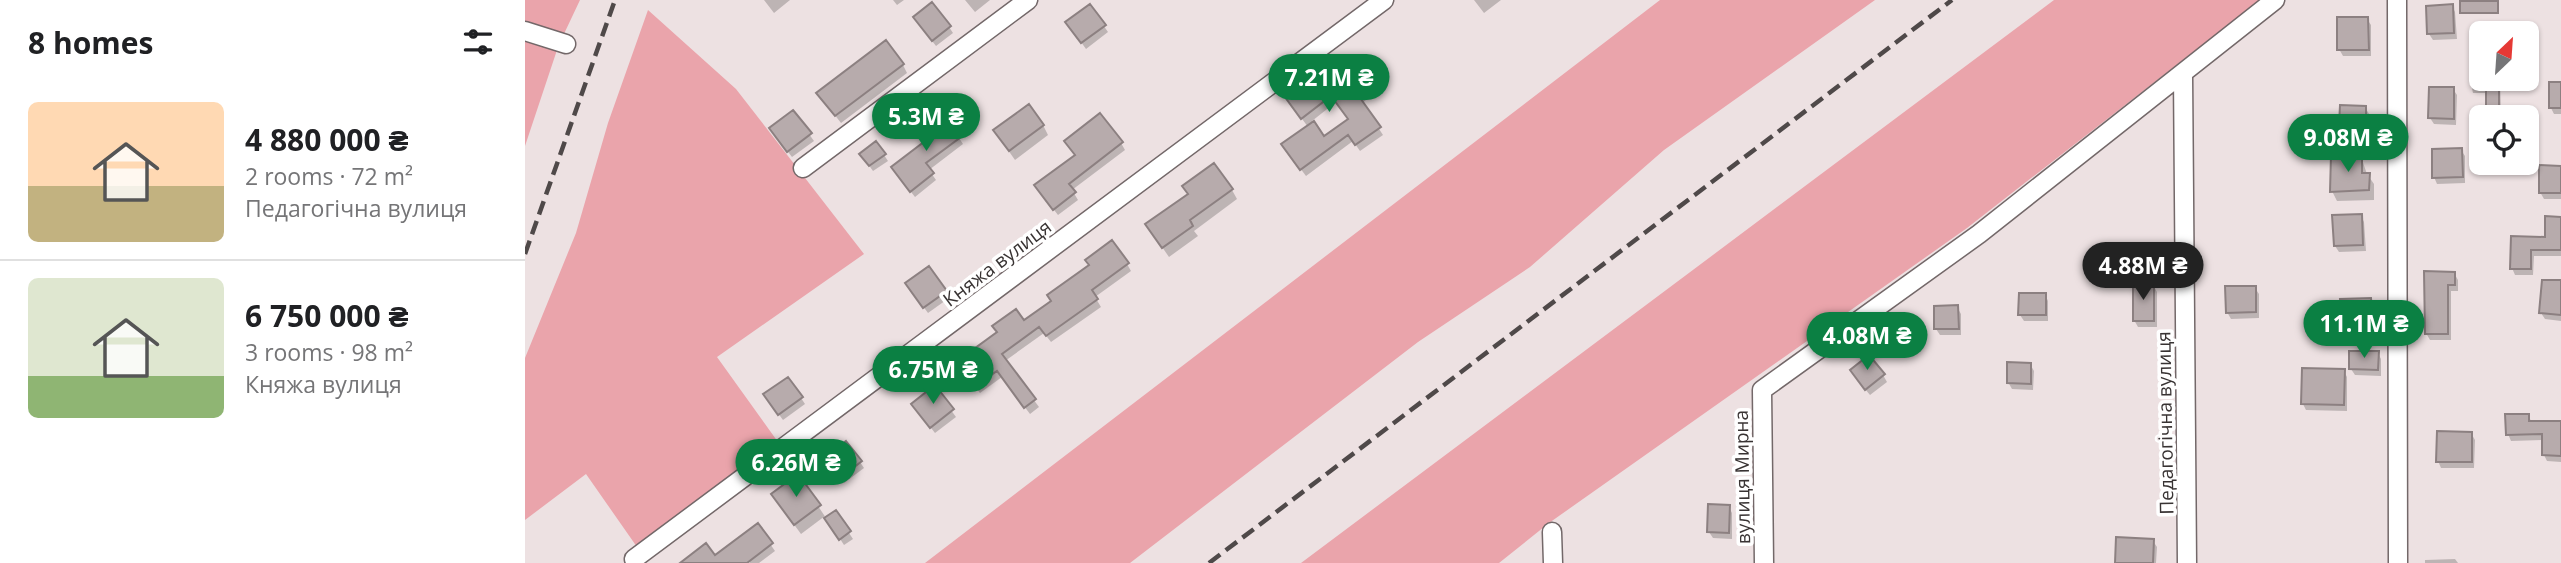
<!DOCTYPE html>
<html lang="en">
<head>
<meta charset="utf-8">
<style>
  :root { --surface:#fff; --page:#f2f2f2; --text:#202124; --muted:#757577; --line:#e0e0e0; --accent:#0b8043 }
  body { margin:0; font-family:"Open Sans",sans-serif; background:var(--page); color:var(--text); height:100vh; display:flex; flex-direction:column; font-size:26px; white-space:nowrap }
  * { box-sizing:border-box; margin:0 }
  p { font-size:23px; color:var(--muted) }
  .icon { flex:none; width:38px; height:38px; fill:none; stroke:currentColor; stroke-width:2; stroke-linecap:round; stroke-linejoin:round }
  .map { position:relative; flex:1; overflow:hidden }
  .details { display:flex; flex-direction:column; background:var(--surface); width:525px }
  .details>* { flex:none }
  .needle { width:46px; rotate:25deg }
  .tools { position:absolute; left:1944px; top:21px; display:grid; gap:14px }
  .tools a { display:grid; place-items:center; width:70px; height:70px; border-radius:10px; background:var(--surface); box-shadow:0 2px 5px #0004; font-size:35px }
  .price { position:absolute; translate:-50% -60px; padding:0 16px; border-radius:24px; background:var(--accent); color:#fff; font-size:23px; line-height:46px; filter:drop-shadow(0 2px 4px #0008) }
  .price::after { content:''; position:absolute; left:50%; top:42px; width:21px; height:16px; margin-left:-10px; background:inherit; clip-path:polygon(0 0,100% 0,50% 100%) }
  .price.active { background:#222; color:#fff }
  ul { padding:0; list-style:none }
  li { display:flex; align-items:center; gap:21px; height:175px; padding:0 28px }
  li+li { border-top:2px solid var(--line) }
  li span { display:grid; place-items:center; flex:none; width:196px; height:140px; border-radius:10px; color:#555 }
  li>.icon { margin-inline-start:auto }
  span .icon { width:84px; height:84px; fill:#fffc; stroke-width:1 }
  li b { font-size:30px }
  h2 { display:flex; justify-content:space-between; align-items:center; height:84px; padding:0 28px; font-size:30px }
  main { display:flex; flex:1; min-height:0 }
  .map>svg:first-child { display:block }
  .green { fill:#eaa4ab }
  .shadow { fill:#0003; fill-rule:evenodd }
  .building { fill:#b7abac; stroke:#8c8081; stroke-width:2 }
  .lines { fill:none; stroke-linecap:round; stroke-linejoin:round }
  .street-casing { stroke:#736869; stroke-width:21 }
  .street { stroke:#fff; stroke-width:18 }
  .rail { stroke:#4f4949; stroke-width:4.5; stroke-dasharray:14 7; stroke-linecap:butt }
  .labels { text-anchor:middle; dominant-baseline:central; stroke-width:7; stroke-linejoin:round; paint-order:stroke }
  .street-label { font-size:19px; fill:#383333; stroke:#fff }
</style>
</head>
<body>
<main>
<section class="details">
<h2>8 homes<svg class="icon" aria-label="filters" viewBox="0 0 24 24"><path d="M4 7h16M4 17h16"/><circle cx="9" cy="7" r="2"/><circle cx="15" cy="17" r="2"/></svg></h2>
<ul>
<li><span style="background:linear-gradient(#ffd9b3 60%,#c2b280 0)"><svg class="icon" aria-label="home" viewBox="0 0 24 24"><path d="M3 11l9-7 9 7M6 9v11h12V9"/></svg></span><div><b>4 880 000 ₴</b><p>2 rooms · 72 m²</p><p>Педагогічна вулиця</p></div></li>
<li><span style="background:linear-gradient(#dfe7d0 70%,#8fb573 0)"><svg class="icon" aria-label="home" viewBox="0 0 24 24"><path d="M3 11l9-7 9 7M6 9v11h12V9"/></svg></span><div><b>6 750 000 ₴</b><p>3 rooms · 98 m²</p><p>Княжа вулиця</p></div></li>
</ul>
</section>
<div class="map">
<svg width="2036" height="563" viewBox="0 0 2036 563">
  <rect width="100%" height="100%" fill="#ede1e2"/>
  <!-- green -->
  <path class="green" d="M0,0H55L38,36L0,24Z
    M1135,0H1350L1139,150L1005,267L893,342L605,563H400Z
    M1529,0H1735L1442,228L1024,523L974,563H776Z
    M123,10L211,89L339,254L192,357L253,442L112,547L61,474L0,520V358L51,233L83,123Z
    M0,40L32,50L0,146Z"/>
  <!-- shadow -->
  <path class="shadow" d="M239,0H265L249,13Z
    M368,0H379L372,5Z
    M440,0H465L450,12Z
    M949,0H976L959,13Z
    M565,6L583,32L561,49L546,28Z
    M1927,6L1930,12L1932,39L1908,40L1904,34Z
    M1842,19L1846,25V56H1818L1814,49Z
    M394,24L424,27L428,33L411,46Z
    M378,65L382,73L316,123L299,101Z
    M1944,75L1975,79L1976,114H1966L1963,108V93H1948Z
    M2036,84V114H2029L2026,108Z
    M1928,89L1932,95L1931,125L1909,124L1905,118Z
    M841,90L845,97L837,103L858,135L835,151L828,141L781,176L763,152L783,127L764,101L776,93ZM811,102L825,120L799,138L787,121Z
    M1840,107L1844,114V133L1820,132L1816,126Z
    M268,112L289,141L267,157L250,135Z
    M518,125L523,135L490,160L476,140Z
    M434,138L438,144L404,170L411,180L390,197L372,174Z
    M596,143L600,150L547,190L553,200L533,215L515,192Z
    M1936,150L1940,156V183L1912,184L1909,177Z
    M359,155L363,161L348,171L340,160Z
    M1836,157L1842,174L1849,184V200L1812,201L1807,191Z
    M2036,168V199H2019L2015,192Z
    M707,190L712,199L669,231L673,236L644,257L628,234Z
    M1836,216L1839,222L1841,251L1814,252L1810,246Z
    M2036,218V256H2009L2008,275H1990L1987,268V238L2021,239Z
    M602,264L606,271L570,297L576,307L526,342L519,333L480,361L514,407L505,414L477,377L455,393L437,370L498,322Z
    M1901,273H1929L1933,280V291H1926V340H1905L1901,333Z
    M2036,281V321L2020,319L2016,313Z
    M1628,285L1632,292V327H1613L1609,320Z
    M1730,288L1734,294V318L1706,319L1702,312Z
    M386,290L421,292L424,298L403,313Z
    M1520,294L1523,301V321H1499L1495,315Z
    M1845,300L1849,306L1850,331L1822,332L1818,325Z
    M1411,307H1432L1436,314V335H1415L1411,329Z
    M1853,353L1856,359V376L1830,375L1826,369Z
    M1505,364L1509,371L1508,390L1487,389L1483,382Z
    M1819,371L1822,377V411L1781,410L1778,404Z
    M1358,375L1362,382L1345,395L1330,377Z
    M409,387L431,417L410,433L392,410Z
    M276,398L280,404L258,420L244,401Z
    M2003,415L2007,423H2036V462L2022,461L2019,455V440L1986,441L1983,434Z
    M1946,433L1950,440L1949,468H1916L1913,461Z
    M335,462L339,468L319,483L305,465Z
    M273,476L301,518L310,512L328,539L319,545L300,516L276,534L254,504Z
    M1204,507L1207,513V539L1188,538L1184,532Z
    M232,525L250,551L234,563H225L220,556L211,563H168L190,557Z
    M1628,541L1632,547L1631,563H1592Z
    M1930,559L1933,563H1900V560Z"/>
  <!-- building -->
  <path class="building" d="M1935,1H1973V13H1935Z
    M407,2L426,26L407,41L388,17Z
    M565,4L581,25L556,43L540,22Z
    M1928,4L1929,33L1902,34L1901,6Z
    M1812,17H1843L1844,50H1812Z
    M361,40L379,64L310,116L291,93Z
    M819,59L842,89L833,95L856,127L830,145L823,135L775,170L756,144L789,121L799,136L823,119L806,96L776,119L757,93L771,83L776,91Z
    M1961,79H1974V108H1961Z
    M2024,82H2036V108H2024Z
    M1904,87H1929V119L1903,118Z
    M504,104L519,125L484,151L468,130Z
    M1815,105L1841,106V127L1814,126Z
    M268,110L287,133L262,152L244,128Z
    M575,113L598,142L544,184L551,192L528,210L509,185L550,155L539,141Z
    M418,114L436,137L401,163L409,173L385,192L366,167L400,141L394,133Z
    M351,141L361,154L344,166L334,154Z
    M1937,148L1938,177L1907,178V149Z
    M1806,155H1837V173H1845L1844,190L1805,192Z
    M689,163L708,189L665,220L668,226L637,248L620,224L663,194L657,186Z
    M2014,165L2036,166V193H2014Z
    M1837,214L1838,245L1809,246L1807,215Z
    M2020,216L2036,217V250H2006V269H1985L1986,236L2020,237Z
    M587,240L604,263L567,290L573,299L521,336L514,327L477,354L511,399L499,408L472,371L449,387L431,362L472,332L467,326L491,309L499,320L526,301L522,295L564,265L560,260Z
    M404,266L422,291L398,308L380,283Z
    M1899,271L1930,272V285H1923V334H1900Z
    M2017,280H2036V315L2014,313Z
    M1608,283H1629V321H1608Z
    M1700,286H1731V312L1701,313Z
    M1494,293H1521V315H1493Z
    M1846,298L1848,325L1817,326L1815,299Z
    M1433,305L1434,329H1409V306Z
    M1824,351H1854L1853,370L1824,369Z
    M1344,355L1360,374L1340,390L1325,370Z
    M1482,362L1506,363V384L1482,383Z
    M1777,368L1820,369L1819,405L1776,404Z
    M263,377L278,397L253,415L238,394Z
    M410,385L429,409L405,428L386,404Z
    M1980,414H2004V421H2036V456L2017,455V434L1981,435Z
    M1912,431L1947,432V462H1911Z
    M321,441L337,461L315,478L299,458Z
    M273,474L296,505L269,525L246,494Z
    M1183,504L1205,505L1204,533L1182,532Z
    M311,510L326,531L314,540L299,518Z
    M233,523L248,543L222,563H155L181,543L190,555Z
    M1591,537L1629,539L1628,563H1590Z"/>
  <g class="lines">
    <defs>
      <path id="street" d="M1872,0L1873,563
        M0,31L41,44
        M1658,74L1662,563
        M278,168L503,0
        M1027,532L1028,563
        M109,559L859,0
        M1239,563L1237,390L1454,234L1750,0"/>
    </defs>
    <!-- street casing -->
    <use href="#street" class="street-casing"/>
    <!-- street -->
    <use href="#street" class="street"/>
    <!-- rail -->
    <path class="rail" d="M0,254L90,0
      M684,563L1427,0"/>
  </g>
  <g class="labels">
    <!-- street labels -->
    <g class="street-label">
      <text transform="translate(472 263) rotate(-37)">Княжа вулиця</text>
      <text transform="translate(1640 423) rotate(-91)">Педагогічна вулиця</text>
      <text transform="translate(1217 477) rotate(-91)">вулиця Мирна</text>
    </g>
  </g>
</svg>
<div class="tools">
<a><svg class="needle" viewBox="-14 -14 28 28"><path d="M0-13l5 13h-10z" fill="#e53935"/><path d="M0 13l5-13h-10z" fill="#757577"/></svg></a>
<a><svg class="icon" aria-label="locate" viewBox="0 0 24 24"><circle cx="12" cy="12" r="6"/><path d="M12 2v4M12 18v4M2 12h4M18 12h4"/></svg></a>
</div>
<b class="price" style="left:804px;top:114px">7.21M ₴</b>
<b class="price" style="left:401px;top:153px">5.3M ₴</b>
<b class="price" style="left:1823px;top:174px">9.08M ₴</b>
<b class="price active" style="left:1618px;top:302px">4.88M ₴</b>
<b class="price" style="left:1839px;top:360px">11.1M ₴</b>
<b class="price" style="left:1342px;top:372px">4.08M ₴</b>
<b class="price" style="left:408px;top:406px">6.75M ₴</b>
<b class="price" style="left:271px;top:499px">6.26M ₴</b>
</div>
</main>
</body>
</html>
